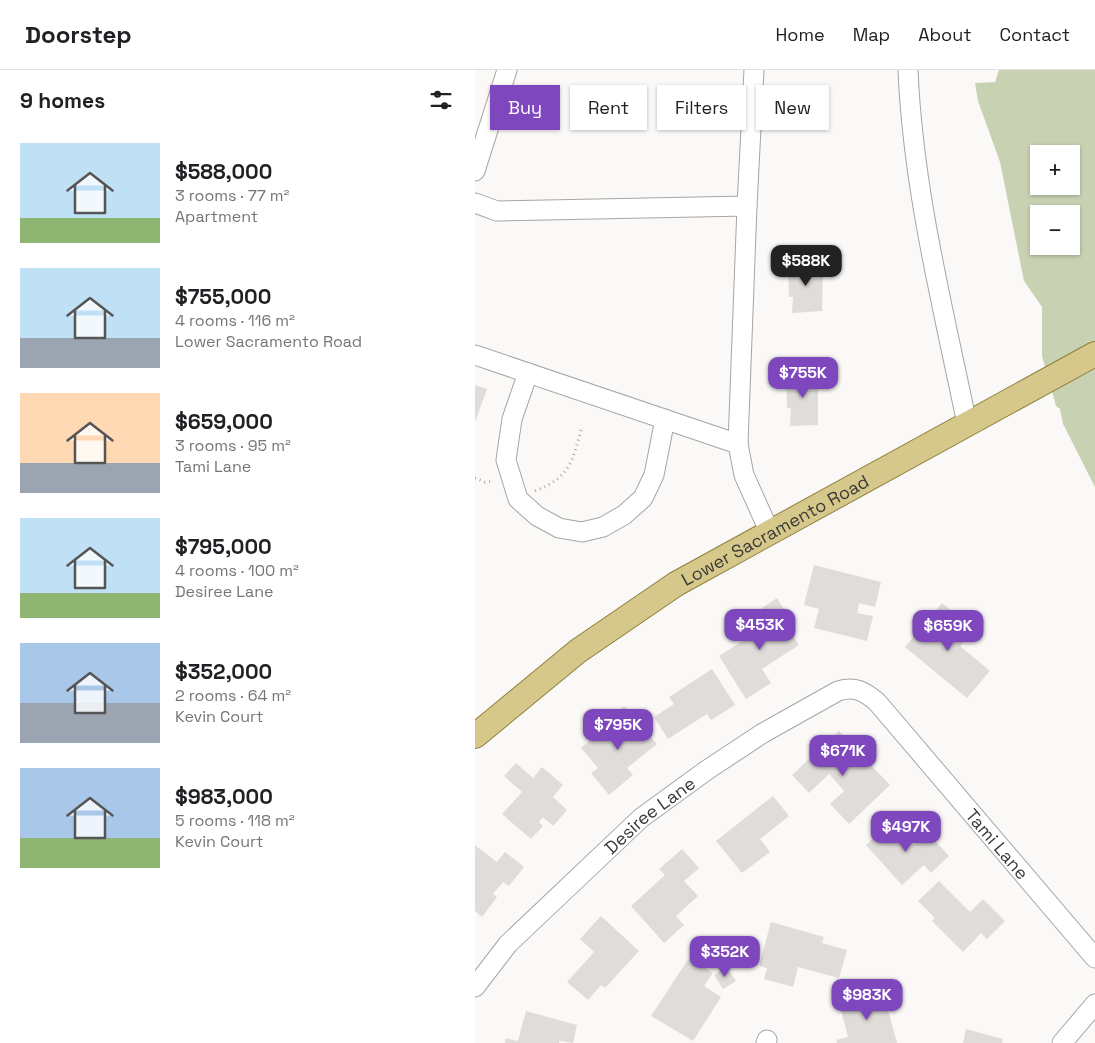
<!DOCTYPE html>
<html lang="en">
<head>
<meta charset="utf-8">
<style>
  :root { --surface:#fff; --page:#f6f6f6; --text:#202124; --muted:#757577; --line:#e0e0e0; --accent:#7e47be }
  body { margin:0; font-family:"Space Grotesk",sans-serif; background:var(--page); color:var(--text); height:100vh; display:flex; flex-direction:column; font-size:19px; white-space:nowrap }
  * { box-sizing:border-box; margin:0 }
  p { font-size:16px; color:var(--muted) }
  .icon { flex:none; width:28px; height:28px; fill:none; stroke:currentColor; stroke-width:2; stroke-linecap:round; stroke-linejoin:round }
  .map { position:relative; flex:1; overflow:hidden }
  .side { display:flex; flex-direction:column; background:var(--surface); width:475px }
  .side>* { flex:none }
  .banner { position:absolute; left:15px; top:15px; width:475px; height:45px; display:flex; gap:10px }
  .controls { position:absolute; left:555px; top:75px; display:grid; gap:10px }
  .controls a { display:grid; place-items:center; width:50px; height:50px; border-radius:0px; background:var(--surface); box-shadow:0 1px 4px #0004; font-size:25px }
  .price { position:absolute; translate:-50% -42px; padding:0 11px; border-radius:10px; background:var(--accent); color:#fff; font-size:16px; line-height:32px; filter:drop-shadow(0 1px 2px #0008) }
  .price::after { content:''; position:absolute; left:50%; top:30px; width:15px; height:11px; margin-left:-8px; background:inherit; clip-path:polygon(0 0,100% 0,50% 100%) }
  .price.active { background:#222; color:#fff }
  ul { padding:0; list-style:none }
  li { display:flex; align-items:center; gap:15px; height:125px; padding:0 20px }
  li span { display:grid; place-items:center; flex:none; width:140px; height:100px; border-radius:0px; color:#555 }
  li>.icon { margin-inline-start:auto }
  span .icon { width:60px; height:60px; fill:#fffc; stroke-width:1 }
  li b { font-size:21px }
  h2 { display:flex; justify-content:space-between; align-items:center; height:60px; padding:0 20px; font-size:21px }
  .tag { padding:0 18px; border-radius:0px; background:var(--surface); box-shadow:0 1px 4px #0004; font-size:18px; line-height:45px }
  .tag.active { background:var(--accent); color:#fff }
  header { display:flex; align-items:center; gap:30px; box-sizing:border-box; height:70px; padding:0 25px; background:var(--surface); border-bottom:1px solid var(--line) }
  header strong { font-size:24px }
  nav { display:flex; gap:28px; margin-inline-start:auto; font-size:18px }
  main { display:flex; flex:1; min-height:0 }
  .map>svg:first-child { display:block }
  .water { fill:#c8d2b3; fill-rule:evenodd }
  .building { fill:#dfdcda }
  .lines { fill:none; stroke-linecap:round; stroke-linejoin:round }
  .minor-casing { stroke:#a7a5a3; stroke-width:21 }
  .major-casing { stroke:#8e7f3b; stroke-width:26 }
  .path { stroke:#acaaa9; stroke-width:3; stroke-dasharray:1 4; stroke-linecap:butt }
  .minor { stroke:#fff; stroke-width:19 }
  .major { stroke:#d6c88a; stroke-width:24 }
  .labels { text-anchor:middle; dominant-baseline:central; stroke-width:4.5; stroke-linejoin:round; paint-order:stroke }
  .street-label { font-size:18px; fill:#3b3a39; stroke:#fff }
</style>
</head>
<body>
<header>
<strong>Doorstep</strong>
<nav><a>Home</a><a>Map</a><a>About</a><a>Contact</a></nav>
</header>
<main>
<section class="side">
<h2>9 homes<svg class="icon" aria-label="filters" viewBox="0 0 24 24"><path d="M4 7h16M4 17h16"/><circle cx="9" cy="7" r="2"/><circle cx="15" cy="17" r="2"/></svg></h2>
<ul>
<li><span style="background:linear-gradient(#bfe0f5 75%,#8fb573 0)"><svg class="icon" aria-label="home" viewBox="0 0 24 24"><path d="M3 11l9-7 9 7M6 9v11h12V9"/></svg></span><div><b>$588,000</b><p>3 rooms · 77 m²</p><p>Apartment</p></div></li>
<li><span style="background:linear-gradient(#bfe0f5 70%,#9aa5b1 0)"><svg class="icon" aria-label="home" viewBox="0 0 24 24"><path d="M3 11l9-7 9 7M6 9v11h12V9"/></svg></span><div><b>$755,000</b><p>4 rooms · 116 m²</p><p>Lower Sacramento Road</p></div></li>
<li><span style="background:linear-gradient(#ffd9b3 70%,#9aa5b1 0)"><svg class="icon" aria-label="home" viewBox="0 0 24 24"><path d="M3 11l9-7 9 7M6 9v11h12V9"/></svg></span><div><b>$659,000</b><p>3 rooms · 95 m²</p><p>Tami Lane</p></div></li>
<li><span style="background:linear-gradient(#bfe0f5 75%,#8fb573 0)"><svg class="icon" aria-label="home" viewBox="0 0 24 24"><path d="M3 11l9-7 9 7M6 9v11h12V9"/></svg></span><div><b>$795,000</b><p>4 rooms · 100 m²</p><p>Desiree Lane</p></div></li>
<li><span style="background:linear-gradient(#a9c7e8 60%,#9aa5b1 0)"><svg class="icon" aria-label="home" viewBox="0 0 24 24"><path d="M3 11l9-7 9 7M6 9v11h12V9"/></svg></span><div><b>$352,000</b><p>2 rooms · 64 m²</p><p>Kevin Court</p></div></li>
<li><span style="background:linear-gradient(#a9c7e8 70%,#8fb573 0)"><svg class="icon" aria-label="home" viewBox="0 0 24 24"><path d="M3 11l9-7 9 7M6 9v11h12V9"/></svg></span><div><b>$983,000</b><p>5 rooms · 118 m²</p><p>Kevin Court</p></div></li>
</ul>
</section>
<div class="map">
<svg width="620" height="973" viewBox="0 0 620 973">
  <rect width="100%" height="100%" fill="#fbf9f7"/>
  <!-- water -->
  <path class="water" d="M524,0H620V417L588,354L585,339L581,336L567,286V237L549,211L525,92L503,31L500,13L520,12ZM564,84H596V116H564ZM564,144H596V176H564Z"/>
  <!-- building -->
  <path class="building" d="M313,193L348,195L347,241L317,243L318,227H314Z
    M311,305H343V355L315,356L316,338H312Z
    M0,315L12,319L0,352Z
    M339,495L406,512L400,537L384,533L382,543L398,546L392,571L339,558L344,539L329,535Z
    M302,528L311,543L306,547L324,575L287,599L296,613L271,629L244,586L291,556L281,542Z
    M467,533L485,548L478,555L492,567L485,576L515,601L492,628L430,577Z
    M237,599L260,635L236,650L232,644L193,669L179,647L199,634L194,627Z
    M149,636L182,674L152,698L158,705L134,725L116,703L123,698L106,678L125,662L132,671L146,659L136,647Z
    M364,661L383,680L377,686L387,696L392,691L415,715L374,754L355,734L369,721L354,704L334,723L317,705Z
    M41,693L58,708L67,697L88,715L78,727L92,740L78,756L68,747L64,752L68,756L56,769L27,744L47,722L29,706Z
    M298,726L314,746L285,769L295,782L267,803L241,771Z
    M417,751L439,775L453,763L474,786L456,803L449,795L427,815L391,775Z
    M0,775L22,792L30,782L49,797L34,816L28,812L18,824L22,827L7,847L0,841Z
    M207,779L224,798L209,811L223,826L201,846L209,855L189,873L156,836L190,805L184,799Z
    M464,811L495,842L508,829L530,851L512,869L506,863L488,882L457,851L460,848L443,831Z
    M126,846L164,881L130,918L126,915L113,930L92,912L119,882L105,869Z
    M296,852L349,867L347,873L372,880L364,908L323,897L318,917L289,909L292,898L284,896Z
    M214,888L238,903L229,916L246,927L218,971L176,946Z
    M251,896L261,911L248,919L239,905Z
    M408,922L422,973H362L361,970L373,967L364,933Z
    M51,941L102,955L98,973L84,971V973H30L31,968L43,971Z
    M491,959L528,969L527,973H488Z"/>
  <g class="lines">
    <defs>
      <g id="minor">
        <path d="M433,0C438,120 468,237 492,354"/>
        <path d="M0,101L32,0"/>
        <path d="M0,133L22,141L272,136L263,374"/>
        <path d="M272,136L279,0"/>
        <path d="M0,285L263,374L269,405L295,463"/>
        <path d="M53,303L37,349L31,390L43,429L62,446L84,458L107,462L128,457L149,445L168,428L179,405L190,349"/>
        <path id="s1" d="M0,917L33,874L166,748L232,700L288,663L363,621C380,616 389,621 402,632L620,888"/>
        <path d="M291,973L292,970"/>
        <path d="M587,973L620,934"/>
      </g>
      <g id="major">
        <path id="s2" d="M0,666L103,581L201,514L620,284"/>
      </g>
    </defs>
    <!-- minor casing -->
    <use href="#minor" class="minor-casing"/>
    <!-- major casing -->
    <use href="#major" class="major-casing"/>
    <!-- path -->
    <path class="path" d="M0,408L10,412L19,411
      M60,421C96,407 97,391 107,357"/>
    <!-- minor -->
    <use href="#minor" class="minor"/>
    <!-- major -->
    <use href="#major" class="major"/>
  </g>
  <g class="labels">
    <!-- street labels -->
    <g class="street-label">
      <text stroke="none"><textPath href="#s2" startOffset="365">Lower Sacramento Road</textPath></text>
      <text stroke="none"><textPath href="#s1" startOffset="246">Desiree Lane</textPath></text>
      <text stroke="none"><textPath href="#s1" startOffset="701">Tami Lane</textPath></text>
    </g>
  </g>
</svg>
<div class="controls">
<a>+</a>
<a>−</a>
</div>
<b class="price active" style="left:331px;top:217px">$588K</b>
<b class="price" style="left:328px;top:329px">$755K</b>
<b class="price" style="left:285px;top:581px">$453K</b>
<b class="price" style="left:473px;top:582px">$659K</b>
<b class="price" style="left:143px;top:681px">$795K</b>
<b class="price" style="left:368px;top:707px">$671K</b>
<b class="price" style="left:431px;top:783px">$497K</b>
<b class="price" style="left:250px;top:908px">$352K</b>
<b class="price" style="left:392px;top:951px">$983K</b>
<div class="banner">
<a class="tag active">Buy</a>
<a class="tag">Rent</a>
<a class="tag">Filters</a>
<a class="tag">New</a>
</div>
</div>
</main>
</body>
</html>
